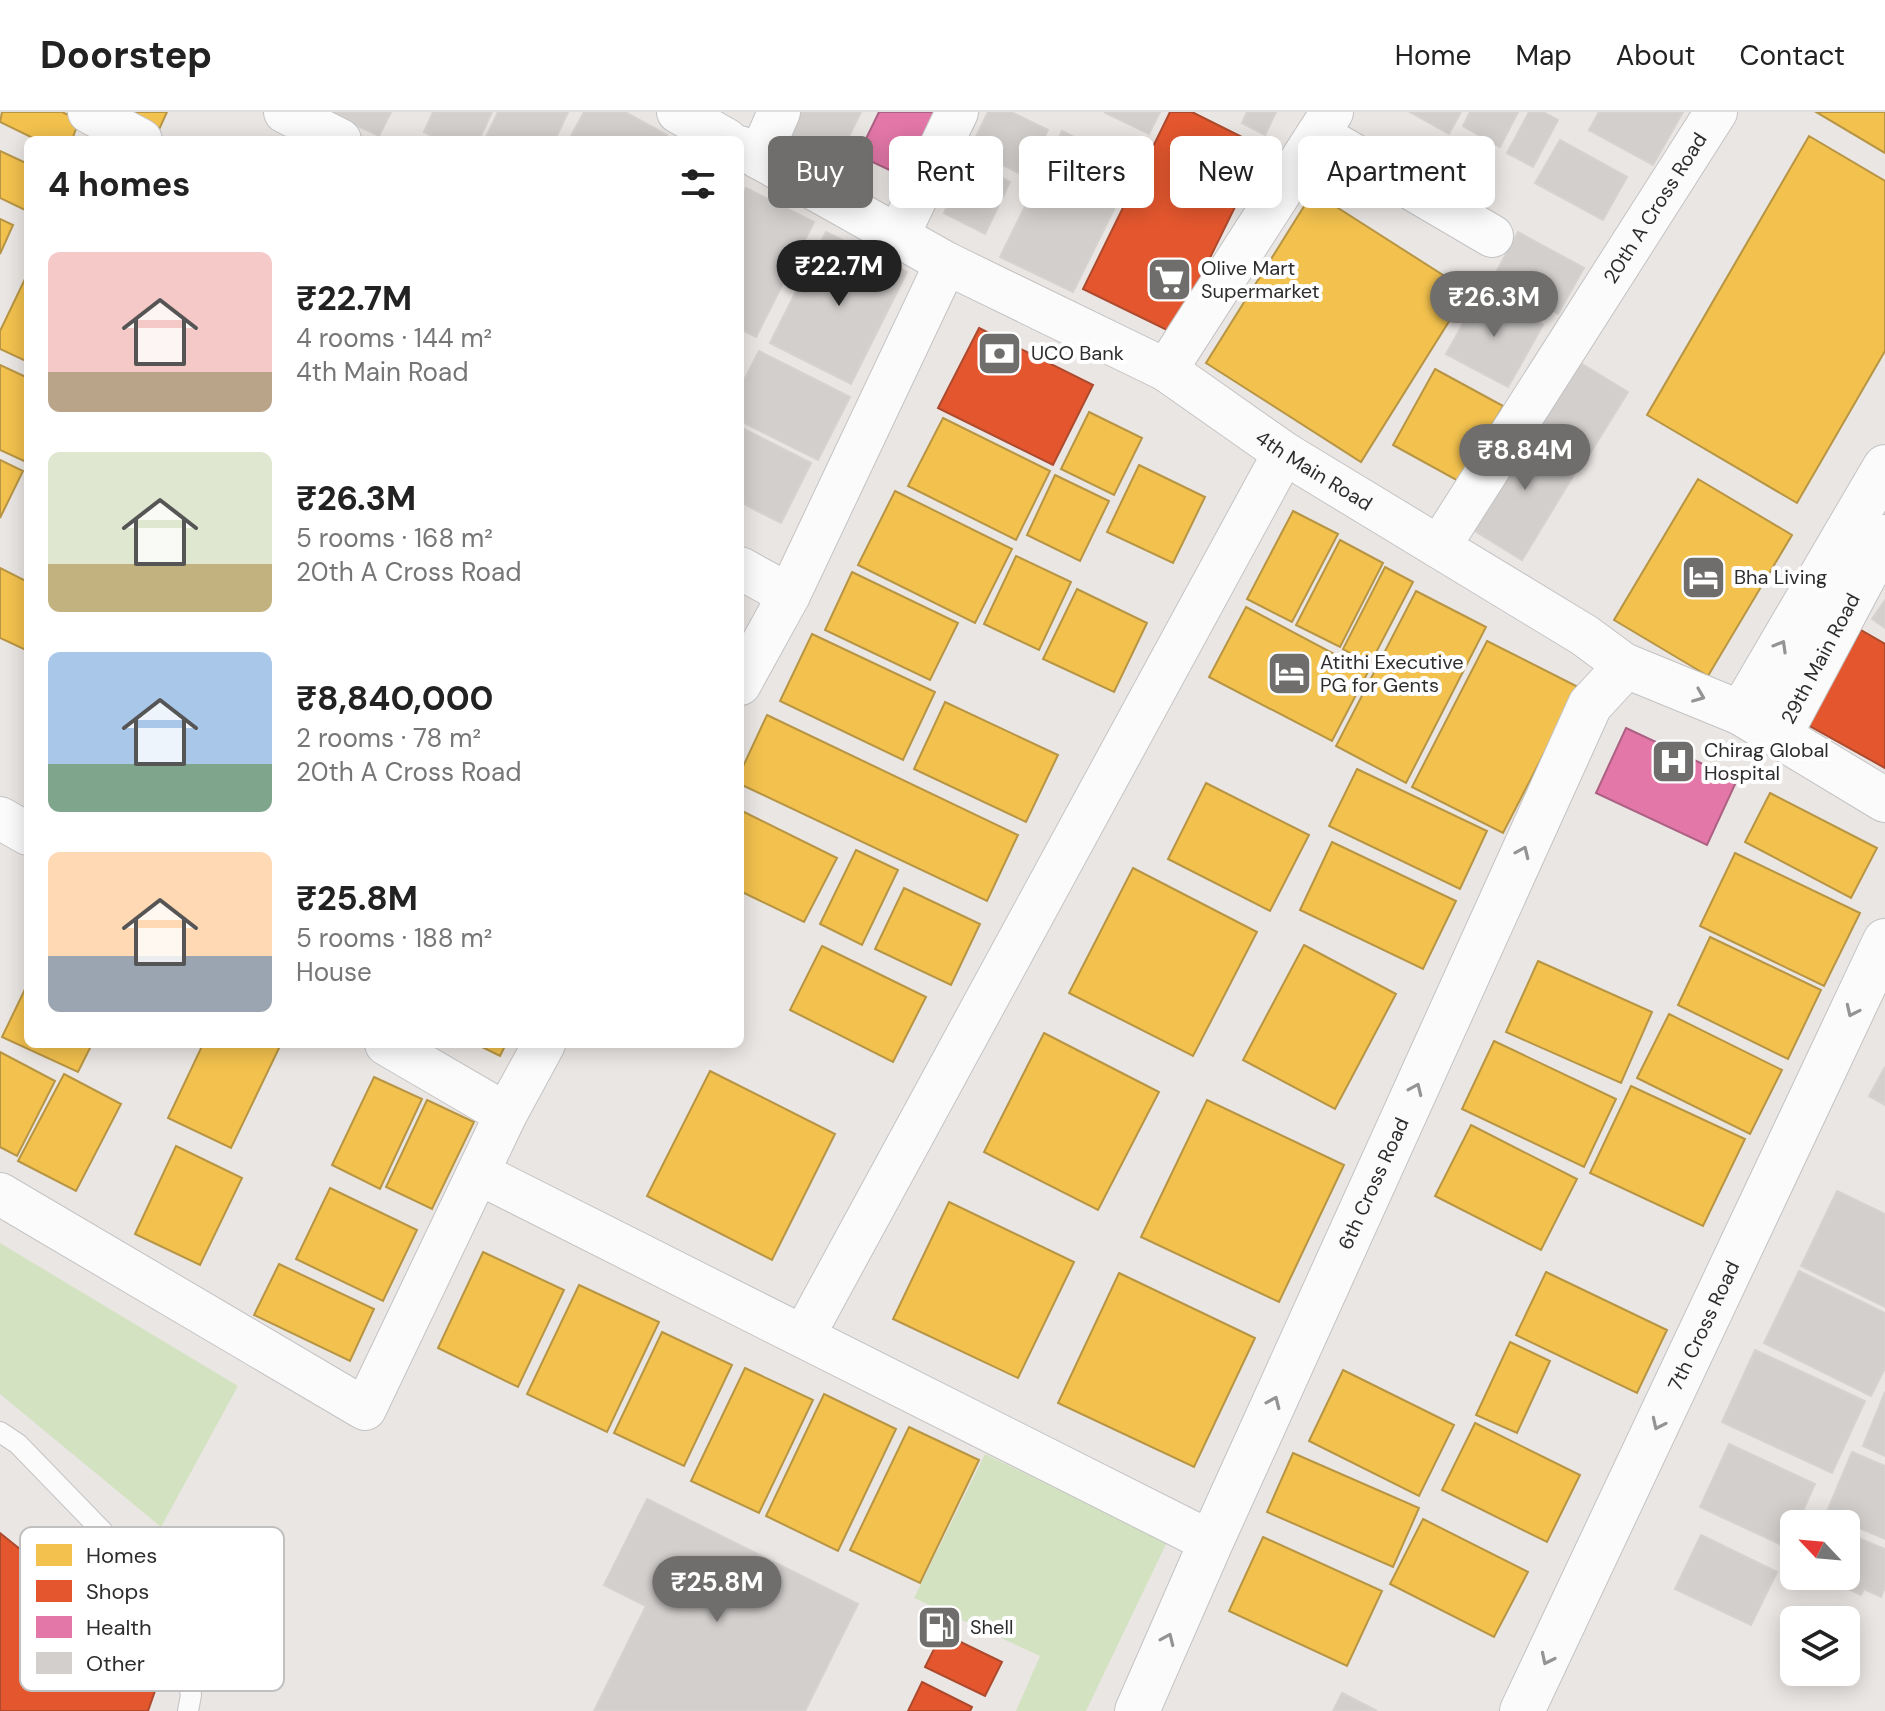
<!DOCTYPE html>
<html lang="en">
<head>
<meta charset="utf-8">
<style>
  :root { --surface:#fff; --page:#f2f2f2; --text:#222; --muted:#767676; --line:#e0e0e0; --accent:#6f6e6d }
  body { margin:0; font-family:"DM Sans",sans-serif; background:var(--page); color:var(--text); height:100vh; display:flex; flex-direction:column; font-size:30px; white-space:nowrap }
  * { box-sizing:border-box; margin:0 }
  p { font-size:26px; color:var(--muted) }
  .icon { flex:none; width:44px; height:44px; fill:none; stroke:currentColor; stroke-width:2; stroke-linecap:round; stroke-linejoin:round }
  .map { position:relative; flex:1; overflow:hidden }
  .details { position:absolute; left:24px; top:24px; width:720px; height:912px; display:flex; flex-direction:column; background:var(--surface); border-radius:12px; box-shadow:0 4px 20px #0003 }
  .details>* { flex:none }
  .hud { position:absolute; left:768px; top:24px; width:760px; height:72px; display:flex; gap:16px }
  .needle { width:52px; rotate:296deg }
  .buttons { position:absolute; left:1780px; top:1398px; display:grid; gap:16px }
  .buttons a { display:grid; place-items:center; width:80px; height:80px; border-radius:12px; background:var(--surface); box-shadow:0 4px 20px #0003; font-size:40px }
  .price { position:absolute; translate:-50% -68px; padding:0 18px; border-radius:28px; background:var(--accent); color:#fff; font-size:26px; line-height:52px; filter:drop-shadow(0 2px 4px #0008) }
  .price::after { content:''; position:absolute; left:50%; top:48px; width:24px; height:18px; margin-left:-12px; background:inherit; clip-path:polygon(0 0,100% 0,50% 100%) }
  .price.selected { background:#222; color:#fff }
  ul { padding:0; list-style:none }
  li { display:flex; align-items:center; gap:24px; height:200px; padding:0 24px }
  li span { display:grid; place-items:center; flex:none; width:224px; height:160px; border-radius:12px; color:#555 }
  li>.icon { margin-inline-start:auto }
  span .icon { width:96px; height:96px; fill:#fffc; stroke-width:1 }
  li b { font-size:34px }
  h2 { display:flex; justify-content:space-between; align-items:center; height:96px; padding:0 24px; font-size:34px }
  .tag { padding:0 28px; border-radius:12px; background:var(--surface); box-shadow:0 4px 20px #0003; font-size:28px; line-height:72px }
  .tag.selected { background:var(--accent); color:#fff }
  header { display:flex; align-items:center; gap:48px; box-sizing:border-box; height:112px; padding:0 40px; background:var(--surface); border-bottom:2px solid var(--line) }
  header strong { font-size:38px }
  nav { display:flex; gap:44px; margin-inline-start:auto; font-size:28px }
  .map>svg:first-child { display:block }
  .green { fill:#d3e2c0 }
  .homes { fill:#f2c14e; stroke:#b79544; stroke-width:2 }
  .shops { fill:#e4572e; stroke:#ad4a2e; stroke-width:2 }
  .health { fill:#e377a8; stroke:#ac6183; stroke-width:2 }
  .building { fill:#d2cfcd; stroke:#d5d2d0; stroke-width:2 }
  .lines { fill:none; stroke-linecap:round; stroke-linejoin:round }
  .service-casing { stroke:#c4c3c4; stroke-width:22 }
  .minor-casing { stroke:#c4c3c4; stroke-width:44 }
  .secondary-casing { stroke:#c4c3c4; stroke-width:46 }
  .service { stroke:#fcfbfb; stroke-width:20 }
  .minor { stroke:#fcfbfb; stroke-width:42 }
  .secondary { stroke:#fcfbfb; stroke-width:44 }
  .oneway { stroke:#949494 }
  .labels { text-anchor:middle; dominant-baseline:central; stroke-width:8; stroke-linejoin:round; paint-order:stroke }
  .street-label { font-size:20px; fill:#2d2d2d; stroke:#fff }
  .poi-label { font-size:20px; fill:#2d2d2d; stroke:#fff; text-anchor:start }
  .key { fill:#fff; stroke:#c0c0c0; stroke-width:2 }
  .key-label { font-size:22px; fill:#2d2d2d }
</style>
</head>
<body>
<header>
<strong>Doorstep</strong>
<nav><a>Home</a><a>Map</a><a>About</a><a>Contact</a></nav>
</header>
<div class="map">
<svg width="1885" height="1599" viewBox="0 0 1885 1599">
  <rect width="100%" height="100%" fill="#eae6e4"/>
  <!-- green -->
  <path class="green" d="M0,1131L238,1274L161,1415L0,1282Z
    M985,1342L1167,1430L1086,1599H1016L1040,1544L914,1486Z"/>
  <!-- homes -->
  <path class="homes" d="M2,0H62L79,8L72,28H37L0,10Z
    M112,0H167L157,22Z
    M1816,0H1885V41Z
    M1809,24L1885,69V239L1797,391L1647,303Z
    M0,39L28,52V92L25,98L0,86Z
    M1313,80L1468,179L1361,350L1206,251Z
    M0,107L13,113L0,142Z
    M25,167L28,168V250L0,237V219Z
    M0,253L28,266V342L24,349L0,338Z
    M1435,257L1503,294L1460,370L1393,333Z
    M1089,300L1142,326L1114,383L1061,357Z
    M943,306L1050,359L1016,428L908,374Z
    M0,348L23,359L0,406Z
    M1139,353L1205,385L1173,451L1107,420Z
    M1055,363L1109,389L1080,449L1027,423Z
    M1698,367L1792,423L1708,564L1614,508Z
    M895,379L1012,437L975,511L858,453Z
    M1293,399L1338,422L1292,510L1247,487Z
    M1340,428L1383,451L1340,535L1296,513Z
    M1016,444L1071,470L1039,538L984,512Z
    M1385,455L1413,470L1370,552L1343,537Z
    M0,456L28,470V539L0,526Z
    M852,460L958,511L930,568L825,518Z
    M1077,477L1147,511L1114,580L1043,547Z
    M1416,479L1486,515L1406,671L1336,634Z
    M1246,495L1368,560L1332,629L1209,565Z
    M812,522L935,580L903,648L780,589Z
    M1487,529L1578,575L1503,721L1412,675Z
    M945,590L1058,643L1026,710L914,657Z
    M767,603L1018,723L987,789L740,672V661Z
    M1357,657L1487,719L1460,777L1329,714Z
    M1206,671L1309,723L1270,799L1168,747Z
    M1770,681L1877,736L1851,786L1745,730Z
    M740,698L837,746L804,810L740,779Z
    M1332,730L1456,789L1423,857L1300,798Z
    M856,738L898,758L862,833L820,812Z
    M1735,741L1860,801L1824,874L1700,814Z
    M1133,756L1257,820L1193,944L1069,881Z
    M904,776L980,812L951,873L875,837Z
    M1710,825L1821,878L1788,947L1678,893Z
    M1304,833L1396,882L1335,997L1243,948Z
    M822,834L926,885L893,950L790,898Z
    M1538,849L1652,900L1621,971L1506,920Z
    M28,871V932H92L78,960L2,925Z
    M1669,902L1782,958L1750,1022L1637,966Z
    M1044,921L1159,980L1098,1098L984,1040Z
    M1494,929L1616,987L1584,1055L1462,997Z
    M203,932H281L231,1036L168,1006Z
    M476,932H506L500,944Z
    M0,940L55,969L17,1044L0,1035Z
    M710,959L835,1022L772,1148L647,1084Z
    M64,962L121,992L76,1079L18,1049Z
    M374,965L422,987L380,1077L332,1053Z
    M1631,974L1745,1027L1703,1114L1590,1061Z
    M427,988L474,1010L432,1097L386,1075Z
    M1207,988L1344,1053L1279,1190L1141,1125Z
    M1471,1013L1577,1067L1541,1138L1435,1084Z
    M176,1034L242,1066L200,1153L135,1122Z
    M330,1076L417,1118L383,1189L296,1147Z
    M949,1090L1074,1150L1018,1266L893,1207Z
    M483,1140L564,1178L518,1275L438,1236Z
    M279,1152L374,1197L350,1249L254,1203Z
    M1546,1160L1667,1218L1637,1281L1516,1223Z
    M1119,1161L1255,1226L1194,1355L1058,1291Z
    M579,1173L659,1210L607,1320L527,1282Z
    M662,1220L732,1253L684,1354L614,1321Z
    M1510,1230L1550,1249L1517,1321L1476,1303Z
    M745,1256L813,1288L759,1401L691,1369Z
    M1343,1258L1454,1313L1419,1384L1309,1329Z
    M824,1282L896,1317L838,1439L766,1404Z
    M1475,1311L1580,1363L1547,1430L1442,1378Z
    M909,1315L979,1348L920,1471L850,1438Z
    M1293,1341L1419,1396L1393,1455L1267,1400Z
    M1423,1407L1528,1460L1494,1525L1390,1472Z
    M1263,1425L1382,1479L1347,1554L1229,1499Z"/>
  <!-- shops -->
  <path class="shops" d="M1170,0H1192L1264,36L1173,221L1083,177Z
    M979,216L1093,273L1053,353L938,296Z
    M1861,518L1885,532V656L1808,613Z
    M0,1421L164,1553L148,1599H0Z
    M942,1521L1002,1550L985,1584L925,1555Z
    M922,1570L972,1595L970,1599H908Z"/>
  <!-- health -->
  <path class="health" d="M879,0H935L904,65L858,43Z
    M1626,616L1737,668L1707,733L1596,681Z"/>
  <!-- building -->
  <path class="building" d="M328,0H391L379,24Z
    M433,0H492L479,28H440L424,20Z
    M498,0H568L555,28H487L485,27Z
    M584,0H625L667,23L665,28H569Z
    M796,0H861L838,47L785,21Z
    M988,0H1011L1048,18L1025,64L970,37Z
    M1104,0H1160L1149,22Z
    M1247,0H1276L1265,23L1242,11Z
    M1410,0H1461L1449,22Z
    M1470,0H1518L1500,35L1463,14Z
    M1529,0H1543L1558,8L1533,55L1507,41Z
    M1599,0H1683L1653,53L1589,18Z
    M1062,19L1135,55L1073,180L1000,145Z
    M1560,28L1627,65L1603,108L1535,71Z
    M970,49L1010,70L985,122L944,101Z
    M746,76L814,110L756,225L740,217V87Z
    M826,120L907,160L851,272L770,231Z
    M1518,120L1584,156L1558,202L1493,166Z
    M1481,179L1543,213L1508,275L1446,242Z
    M759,239L850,285L818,348L740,309V276Z
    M1569,244L1628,280L1589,343L1531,307Z
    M1528,312L1584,346L1522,448L1465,413Z
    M740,315L811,351L781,411L740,390Z
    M1885,488V516L1872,507Z
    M1885,955V993L1869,984Z
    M1837,1079L1885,1102V1195L1801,1154Z
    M1799,1159L1885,1201V1256L1871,1284L1764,1231Z
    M1755,1238L1865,1289L1832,1361L1722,1310Z
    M1885,1280V1344L1863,1334Z
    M1729,1332L1815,1372L1797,1412H1794L1786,1435L1700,1395Z
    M1852,1340L1885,1354V1427L1826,1402Z
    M647,1387L858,1492L805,1599H594L646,1494L604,1473Z
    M1846,1421L1885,1437V1475L1881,1485L1864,1477L1861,1483L1826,1467L1828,1464H1846Z
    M1701,1423L1777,1460L1751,1513L1675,1477Z
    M1795,1464H1823L1818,1477L1794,1467Z
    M1342,1581L1377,1599H1333Z"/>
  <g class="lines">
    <defs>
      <path id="service" d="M0,1320L18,1332L172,1491L191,1583L188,1599"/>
      <g id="minor">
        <path d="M89,0L141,28"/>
        <path d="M285,0L340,28"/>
        <path d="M678,0L727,28"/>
        <path d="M1318,22L1492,124"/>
        <path id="s1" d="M740,35L946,151L1166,258L1284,341L1584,523L1626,554"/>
        <path d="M759,46L779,0"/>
        <path d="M898,124L957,0"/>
        <path d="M1166,258L1332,0"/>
        <path id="s2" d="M1439,435L1716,0"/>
        <path d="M740,456L789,483"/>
        <path d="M740,572L789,483L946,151"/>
        <path d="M0,706L28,722"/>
        <path d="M386,932L506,1002"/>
        <path d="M480,1062L1211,1430"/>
        <path d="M0,1082L365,1297L506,1002L544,932"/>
        <path d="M804,1223L1284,341"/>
      </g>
      <g id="secondary">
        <path d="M1741,601L1885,355"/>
        <path id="s3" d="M1779,624L1885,425"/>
        <path id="s4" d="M1137,1599L1211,1430L1590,593L1626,554L1741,601L1885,688"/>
        <path id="s5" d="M1522,1599L1885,829"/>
      </g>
    </defs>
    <!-- service casing -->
    <use href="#service" class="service-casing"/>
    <!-- minor casing -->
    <use href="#minor" class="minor-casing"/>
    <!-- secondary casing -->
    <use href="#secondary" class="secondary-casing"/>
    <!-- service -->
    <use href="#service" class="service"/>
    <!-- minor -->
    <use href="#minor" class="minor"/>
    <!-- secondary -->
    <use href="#secondary" class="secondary"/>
  </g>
  <!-- one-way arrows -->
  <defs><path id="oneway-chevron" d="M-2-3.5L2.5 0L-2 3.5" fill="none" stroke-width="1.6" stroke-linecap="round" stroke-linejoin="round" transform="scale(2)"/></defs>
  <g class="oneway">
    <use href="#oneway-chevron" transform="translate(1781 534) rotate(-60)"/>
    <use href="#oneway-chevron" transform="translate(1699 584) rotate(22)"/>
    <use href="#oneway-chevron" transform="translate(1523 740) rotate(-66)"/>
    <use href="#oneway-chevron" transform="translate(1852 899) rotate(115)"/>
    <use href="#oneway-chevron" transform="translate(1416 977) rotate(-66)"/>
    <use href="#oneway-chevron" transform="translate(1274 1290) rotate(-66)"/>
    <use href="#oneway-chevron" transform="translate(1658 1312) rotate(115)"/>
    <use href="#oneway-chevron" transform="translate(1168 1527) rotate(-66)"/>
    <use href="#oneway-chevron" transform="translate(1547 1547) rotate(116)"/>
  </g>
  <!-- icons -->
  <defs>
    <symbol id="supermarket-square" viewBox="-11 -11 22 22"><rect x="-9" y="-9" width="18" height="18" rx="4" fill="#6f6e6d" stroke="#fff"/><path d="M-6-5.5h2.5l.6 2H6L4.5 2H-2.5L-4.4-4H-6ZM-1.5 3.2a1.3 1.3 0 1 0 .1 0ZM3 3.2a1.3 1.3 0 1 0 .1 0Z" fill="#fff"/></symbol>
    <symbol id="bank-square" viewBox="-11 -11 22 22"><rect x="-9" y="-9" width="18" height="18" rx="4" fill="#6f6e6d" stroke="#fff"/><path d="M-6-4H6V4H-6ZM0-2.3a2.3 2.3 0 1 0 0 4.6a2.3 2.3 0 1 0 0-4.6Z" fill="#fff"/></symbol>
    <symbol id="hotel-square" viewBox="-11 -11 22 22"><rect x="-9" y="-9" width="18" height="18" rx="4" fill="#6f6e6d" stroke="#fff"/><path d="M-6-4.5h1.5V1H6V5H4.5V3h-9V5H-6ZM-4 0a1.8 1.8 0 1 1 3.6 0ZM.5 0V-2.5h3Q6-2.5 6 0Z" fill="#fff"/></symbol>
    <symbol id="hospital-square" viewBox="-11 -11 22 22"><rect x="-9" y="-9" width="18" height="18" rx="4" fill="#6f6e6d" stroke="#fff"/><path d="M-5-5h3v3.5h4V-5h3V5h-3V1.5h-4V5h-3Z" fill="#fff"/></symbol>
    <symbol id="fuel-square" viewBox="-11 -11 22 22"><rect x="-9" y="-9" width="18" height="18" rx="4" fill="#6f6e6d" stroke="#fff"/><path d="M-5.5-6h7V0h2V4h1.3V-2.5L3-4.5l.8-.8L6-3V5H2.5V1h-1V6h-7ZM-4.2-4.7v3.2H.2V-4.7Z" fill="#fff"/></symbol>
  </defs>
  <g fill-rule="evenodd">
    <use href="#supermarket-square" x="1144" y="142" width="51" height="51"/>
    <use href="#bank-square" x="974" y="216" width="51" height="51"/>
    <use href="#hotel-square" x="1678" y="440" width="51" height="51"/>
    <use href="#hotel-square" x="1264" y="536" width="51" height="51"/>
    <use href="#hospital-square" x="1648" y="624" width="51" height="51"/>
    <use href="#fuel-square" x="914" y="1490" width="51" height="51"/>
  </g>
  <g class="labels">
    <!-- street labels -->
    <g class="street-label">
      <text stroke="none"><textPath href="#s2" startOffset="402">20th A Cross Road</textPath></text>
      <text stroke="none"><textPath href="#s1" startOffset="660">4th Main Road</textPath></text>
      <text stroke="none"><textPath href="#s3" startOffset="88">29th Main Road</textPath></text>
      <text stroke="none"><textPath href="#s4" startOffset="578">6th Cross Road</textPath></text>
      <text stroke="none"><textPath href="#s5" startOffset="426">7th Cross Road</textPath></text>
    </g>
    <!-- poi labels -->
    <g class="poi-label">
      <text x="1201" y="156">Olive Mart<tspan x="1201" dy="23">Supermarket</tspan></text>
      <text x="1031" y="241">UCO Bank</text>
      <text x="1734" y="465">Bha Living</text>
      <text x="1320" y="550">Atithi Executive<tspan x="1320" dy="23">PG for Gents</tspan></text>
      <text x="1704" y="638">Chirag Global<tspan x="1704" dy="23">Hospital</tspan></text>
      <text x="970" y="1515">Shell</text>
    </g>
  </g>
  <!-- legend -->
  <rect x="20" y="1415" width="264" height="164" rx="12" class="key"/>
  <rect x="36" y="1432" width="36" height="22" fill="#f2c14e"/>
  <rect x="36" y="1468" width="36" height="22" fill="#e4572e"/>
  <rect x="36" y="1504" width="36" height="22" fill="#e377a8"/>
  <rect x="36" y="1540" width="36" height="22" fill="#d2cfcd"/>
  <g class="key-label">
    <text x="86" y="1451">Homes</text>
    <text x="86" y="1487">Shops</text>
    <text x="86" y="1523">Health</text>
    <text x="86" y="1559">Other</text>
  </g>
</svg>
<div class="buttons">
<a><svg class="needle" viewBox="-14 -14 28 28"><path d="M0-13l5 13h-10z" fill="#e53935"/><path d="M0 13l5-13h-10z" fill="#767676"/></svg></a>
<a><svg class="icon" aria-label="layers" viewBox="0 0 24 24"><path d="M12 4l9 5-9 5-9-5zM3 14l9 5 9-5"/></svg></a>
</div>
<b class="price selected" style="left:839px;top:196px">₹22.7M</b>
<b class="price" style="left:1494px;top:227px">₹26.3M</b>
<b class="price" style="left:1525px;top:380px">₹8.84M</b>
<b class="price" style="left:717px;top:1512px">₹25.8M</b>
<div class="hud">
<a class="tag selected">Buy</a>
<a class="tag">Rent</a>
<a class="tag">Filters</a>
<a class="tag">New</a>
<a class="tag">Apartment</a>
</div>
<section class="details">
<h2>4 homes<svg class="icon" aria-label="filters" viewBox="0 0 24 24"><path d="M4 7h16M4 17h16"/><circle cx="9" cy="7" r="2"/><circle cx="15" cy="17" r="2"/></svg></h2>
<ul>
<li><span style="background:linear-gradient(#f6c9c9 75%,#b9a48a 0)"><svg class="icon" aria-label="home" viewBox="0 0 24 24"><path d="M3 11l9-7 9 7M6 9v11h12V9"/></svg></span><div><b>₹22.7M</b><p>4 rooms · 144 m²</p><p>4th Main Road</p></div></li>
<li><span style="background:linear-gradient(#dfe7d0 70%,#c2b280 0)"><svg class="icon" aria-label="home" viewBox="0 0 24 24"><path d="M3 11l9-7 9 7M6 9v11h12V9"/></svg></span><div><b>₹26.3M</b><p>5 rooms · 168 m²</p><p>20th A Cross Road</p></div></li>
<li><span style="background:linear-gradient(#a9c7e8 70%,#7fa58c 0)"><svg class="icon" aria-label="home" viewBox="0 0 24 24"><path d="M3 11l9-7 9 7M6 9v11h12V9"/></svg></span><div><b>₹8,840,000</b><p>2 rooms · 78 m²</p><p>20th A Cross Road</p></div></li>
<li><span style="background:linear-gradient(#ffd9b3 65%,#9aa5b1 0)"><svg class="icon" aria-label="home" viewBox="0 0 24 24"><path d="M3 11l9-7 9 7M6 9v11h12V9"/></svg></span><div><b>₹25.8M</b><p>5 rooms · 188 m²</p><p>House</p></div></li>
</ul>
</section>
</div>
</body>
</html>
